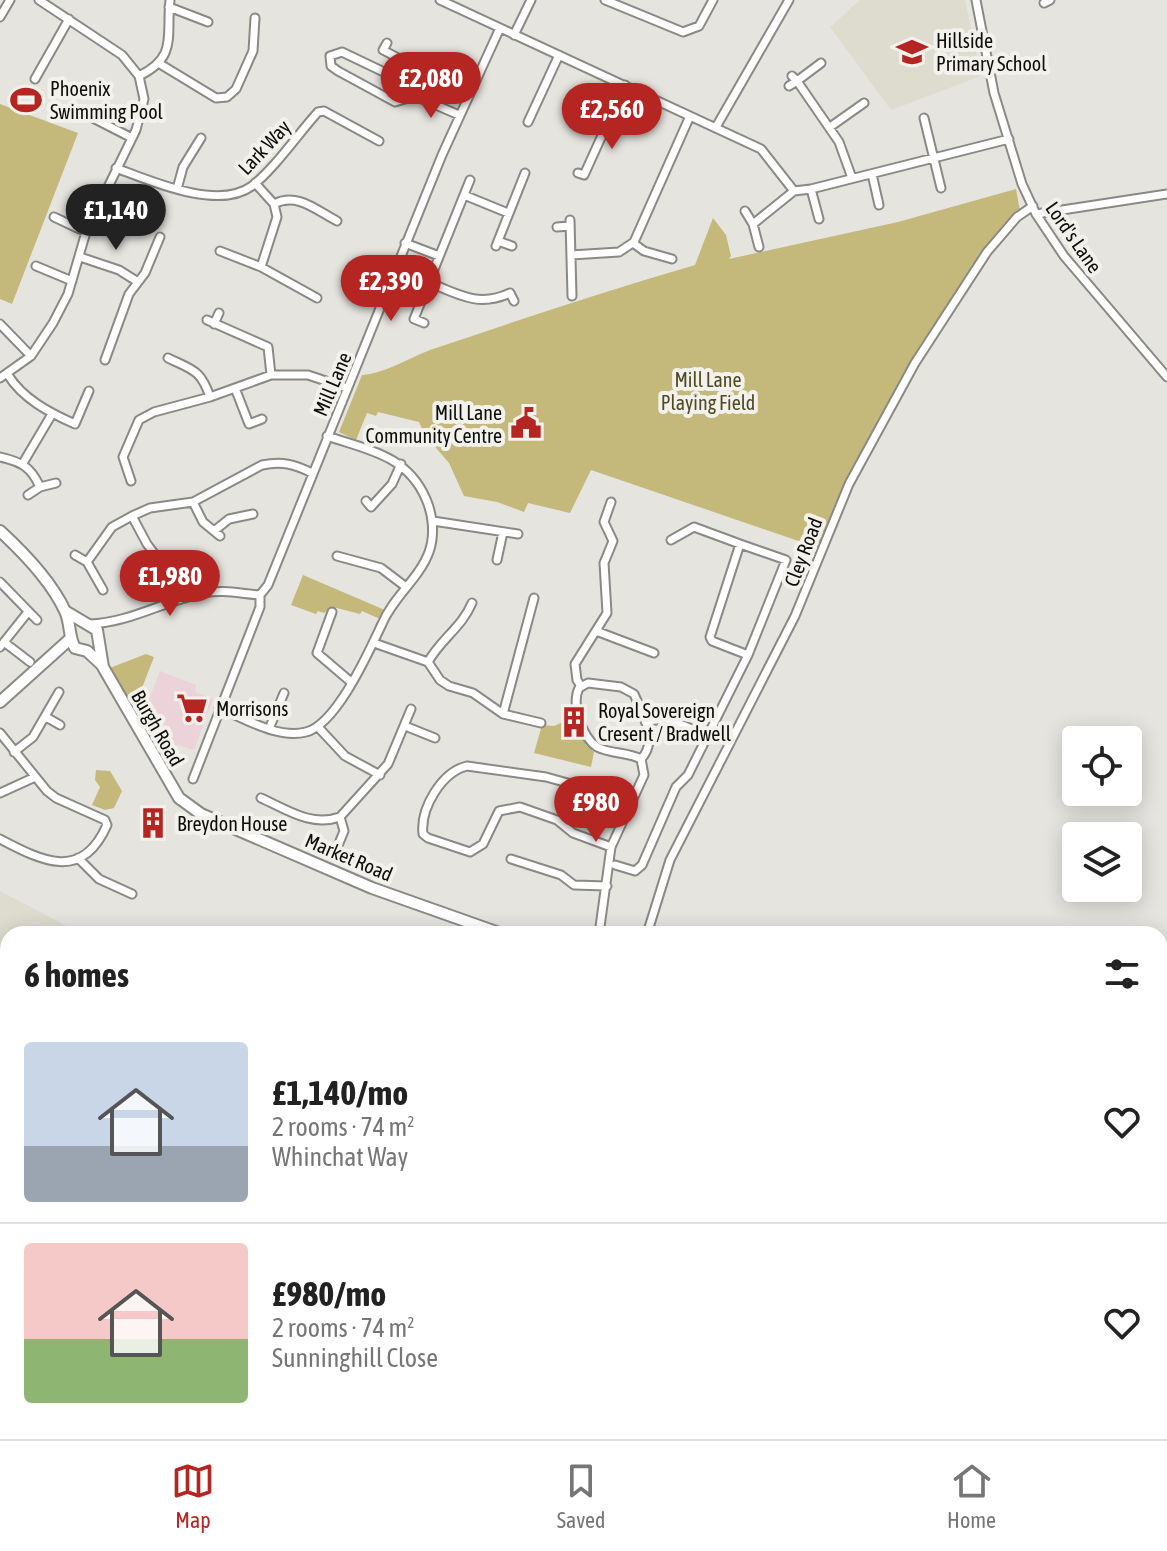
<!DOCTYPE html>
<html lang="en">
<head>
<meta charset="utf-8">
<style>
  :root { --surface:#fff; --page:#f2f2f2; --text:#222; --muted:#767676; --line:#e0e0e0; --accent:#b52622 }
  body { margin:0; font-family:"Asap Condensed",sans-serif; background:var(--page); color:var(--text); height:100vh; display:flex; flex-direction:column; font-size:30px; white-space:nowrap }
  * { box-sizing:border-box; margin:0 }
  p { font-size:26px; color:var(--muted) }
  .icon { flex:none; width:44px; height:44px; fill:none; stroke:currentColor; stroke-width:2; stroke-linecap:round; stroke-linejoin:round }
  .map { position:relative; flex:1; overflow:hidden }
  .side { position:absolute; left:0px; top:926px; width:1168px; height:514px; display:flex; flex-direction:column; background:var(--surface); border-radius:24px 24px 0 0; box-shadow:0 4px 20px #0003 }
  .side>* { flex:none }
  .controls { position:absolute; left:1062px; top:726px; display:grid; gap:16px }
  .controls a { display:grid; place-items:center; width:80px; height:80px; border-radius:8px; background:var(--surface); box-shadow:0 4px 20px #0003; font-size:40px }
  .price { position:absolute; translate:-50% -68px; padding:0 18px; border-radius:28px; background:var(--accent); color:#fff; font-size:26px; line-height:52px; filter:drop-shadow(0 2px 4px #0008) }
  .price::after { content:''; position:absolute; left:50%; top:48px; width:24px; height:18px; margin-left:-12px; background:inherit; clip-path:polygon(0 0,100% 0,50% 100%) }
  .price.on { background:#222; color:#fff }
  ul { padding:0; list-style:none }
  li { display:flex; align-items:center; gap:24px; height:200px; padding:0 24px }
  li+li { border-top:2px solid var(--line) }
  li span { display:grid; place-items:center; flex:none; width:224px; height:160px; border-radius:8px; color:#555 }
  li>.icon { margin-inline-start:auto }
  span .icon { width:96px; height:96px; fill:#fffc; stroke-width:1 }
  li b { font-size:34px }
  h2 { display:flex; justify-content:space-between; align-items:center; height:96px; padding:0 24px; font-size:34px }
  .tabs { display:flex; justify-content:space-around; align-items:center; height:112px; border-top:2px solid var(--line); background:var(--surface); font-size:22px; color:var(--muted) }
  .tabs a { display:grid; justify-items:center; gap:4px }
  .tabs .on { color:var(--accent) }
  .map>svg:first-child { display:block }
  .commercial { fill:#ecd2d9 }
  .built { fill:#dedccf }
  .green { fill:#c4b97a }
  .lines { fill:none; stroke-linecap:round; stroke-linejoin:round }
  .street-casing { stroke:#8a8984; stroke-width:11 }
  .secondary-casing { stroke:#8a8984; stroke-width:14 }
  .street { stroke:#fff; stroke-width:7 }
  .secondary { stroke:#fff; stroke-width:10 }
  .labels { text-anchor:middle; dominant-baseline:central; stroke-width:8; stroke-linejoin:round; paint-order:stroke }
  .poi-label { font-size:20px; fill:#0d0d0b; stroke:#f2f1ec; text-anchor:start }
  .street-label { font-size:20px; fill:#0d0d0b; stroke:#f2f1ec }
  .park-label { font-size:20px; fill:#504922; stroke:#f2f1ec }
</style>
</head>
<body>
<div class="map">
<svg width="1167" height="1439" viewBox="0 0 1167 1439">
  <rect width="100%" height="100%" fill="#e5e4df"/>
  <!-- commercial -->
  <path class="commercial" d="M160,671L196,685L195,692L213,699L194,750L150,737L134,708L147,704Z"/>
  <!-- built -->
  <path class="built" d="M860,0H965L981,76L891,110L830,27Z
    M0,891L82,934H8V1234L0,1232Z"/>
  <!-- green -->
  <path class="green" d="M0,104L78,133L12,304L0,299Z
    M1016,189L1020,211L900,379L840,496L819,548L591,470L570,513L528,503L524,512L497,502L464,496L449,463L425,435L419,422L378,412L376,416L367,413L356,440L339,432L362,375C388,373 411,356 436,348C522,319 608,290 695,265L713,218L726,235L731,256L729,259L898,222Z
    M303,575L385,610L380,619L362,611L360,614L333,607L324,613L318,611L316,614L291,605Z
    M146,654L154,657L140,693L123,700L107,669Z
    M574,717L586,745L594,752L591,767L534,753L542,725L554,726Z
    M96,770L110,771L122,791L114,808L105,810L92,805L100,787L95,780Z"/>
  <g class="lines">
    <defs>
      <path id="street" d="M440,0L761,149L794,191
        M605,0L683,32L699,26L713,0
        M976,0L994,93L1022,184L1036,214L1064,256L1167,377
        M1044,3L1050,0
        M169,7L208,22
        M0,17L10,0
        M514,35L531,0
        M387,43L383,50L417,68L449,71L473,81
        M821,63L797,81L839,142L852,178
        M160,64L216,98L227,97L236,89L253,51L255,18
        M139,76C178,57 166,36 170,0
        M35,79L69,19
        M789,86L797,81L792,76
        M415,96L395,102L338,71L331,66L330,56L342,52L388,74L415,96L459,115
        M93,118L132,138
        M924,118L941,188
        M528,122L559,55
        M716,127L789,0
        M830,127L864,103
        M116,168C151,181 218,211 252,186C275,168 298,134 318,112L324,111L379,141
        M578,173L584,175L625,85
        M872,174L879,205
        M255,183L274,204L277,217L261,267
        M177,189L183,167L201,138
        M811,189L819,219
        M464,195L508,213
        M274,204C297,192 316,210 337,221
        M745,211L753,224L759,247
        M1036,214L1167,194
        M54,217L86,232
        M570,220L572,296
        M753,224L794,191L811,189L1009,139
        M557,227L570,226
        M498,241L512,246
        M405,243L439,256
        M633,243L644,251L672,259
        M496,246L525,173
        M220,251L261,267L317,298
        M571,255L619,252L634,242L690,116
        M80,257L119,270L138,282
        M36,266L72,281
        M428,282C457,294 479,308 510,293L514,301
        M207,320L268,347L271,375
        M424,323L414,319L470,180
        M0,324L31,356
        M214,324L219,313
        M168,358C193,370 201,370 210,397
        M105,360L129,294L145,273L160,237
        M8,375C23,399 50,413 75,424L89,391
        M0,378L31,356L53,323L68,294L86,232L136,130L144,99L139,76L122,55L39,0
        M235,388L249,424L262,419
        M0,457C22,462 31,467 40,487L56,483
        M23,463L52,414
        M131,481L123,457L139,420L154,412L210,397L271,375H308L347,388
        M28,495L40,487
        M366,501L371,507L392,484L401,464
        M193,502L203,522L220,536
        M132,516L147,544L171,576
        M433,521L518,534
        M214,531L229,519L253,514
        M671,540L694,527L740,544
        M75,555L87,562
        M337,556L381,568L406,587
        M497,560L503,532
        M164,567L180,556L202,567
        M0,582L37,620
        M103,590L87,562L112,527L132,516L150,508L193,502L262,465C282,461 294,464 312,473
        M332,612L317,653L351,682
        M90,624C129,623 166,600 204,593C224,589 241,594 260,595
        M596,631L654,653
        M4,642L30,662
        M374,643L428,662C441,639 462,627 472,603
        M0,647L28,612
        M428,662L440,680L449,686L473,693L503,714L541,723
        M588,683L621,687L634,694C642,713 659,741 641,759C628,752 610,754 597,747C582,737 571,704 579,688Z
        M581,686L577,680L575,664L607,613L604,563L613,541L604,522L611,502
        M219,708C246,719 277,739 306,732C337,724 369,651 382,624C393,597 419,579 429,552C435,535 433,515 426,499C407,455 368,450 327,436
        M503,714L534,598
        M46,717L60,725
        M645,721L668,719L706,735
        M405,726L435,738
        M318,727L345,756L380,775
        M269,729L284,693
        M0,733L47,791L56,798L105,820L107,825C82,882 42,861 0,839
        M14,752L33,737L59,692
        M193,779L260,607V595L268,585L442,155L500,28
        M582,787L546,777L467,766C442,772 420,808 423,834L428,838L470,852L483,844L499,811L520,807L557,820L573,833L611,847
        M0,793L33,778
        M261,798C288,810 311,827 340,817L388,764L411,709
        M337,848L344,831L340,817
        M78,858L99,879L132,894
        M511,859L561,875L574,885L607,886
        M615,865L635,871L642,865L676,787L688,775L748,655L786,560L740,544L710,637L712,641L748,655
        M599,934L611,847L644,775L641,759
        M647,934L670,860L795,616L849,484L915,363L987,252L1017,217L1033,206
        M0,1120L8,1097"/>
      <path id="secondary" d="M0,531C24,553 51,581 65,611C71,623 68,636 75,648L87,651L102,665
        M65,611L97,630L103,667L179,798L201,814L372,888L502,934
        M0,702L70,639
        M1160,1114L1167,1115"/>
    </defs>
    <!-- street casing -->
    <use href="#street" class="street-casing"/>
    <!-- secondary casing -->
    <use href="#secondary" class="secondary-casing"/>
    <!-- street -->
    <use href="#street" class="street"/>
    <!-- secondary -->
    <use href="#secondary" class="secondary"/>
  </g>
  <!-- icons -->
  <defs>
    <symbol id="school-bare" viewBox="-9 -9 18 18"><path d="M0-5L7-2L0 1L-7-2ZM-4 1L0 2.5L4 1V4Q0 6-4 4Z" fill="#b52622" stroke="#f2f1ec" stroke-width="2.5" paint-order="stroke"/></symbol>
    <symbol id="stadium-bare" viewBox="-9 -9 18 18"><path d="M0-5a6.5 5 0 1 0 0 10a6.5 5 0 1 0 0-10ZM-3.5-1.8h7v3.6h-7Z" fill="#b52622" stroke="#f2f1ec" stroke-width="2.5" paint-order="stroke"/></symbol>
    <symbol id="civic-bare" viewBox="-9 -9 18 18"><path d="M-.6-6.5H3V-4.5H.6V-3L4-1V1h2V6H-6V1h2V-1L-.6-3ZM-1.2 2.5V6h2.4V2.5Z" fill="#b52622" stroke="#f2f1ec" stroke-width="2.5" paint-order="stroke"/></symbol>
    <symbol id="supermarket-bare" viewBox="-9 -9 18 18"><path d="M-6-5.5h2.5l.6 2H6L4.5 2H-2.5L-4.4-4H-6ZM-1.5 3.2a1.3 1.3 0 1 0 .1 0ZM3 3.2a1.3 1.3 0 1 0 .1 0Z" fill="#b52622" stroke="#f2f1ec" stroke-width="2.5" paint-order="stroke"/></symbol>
    <symbol id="building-bare" viewBox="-9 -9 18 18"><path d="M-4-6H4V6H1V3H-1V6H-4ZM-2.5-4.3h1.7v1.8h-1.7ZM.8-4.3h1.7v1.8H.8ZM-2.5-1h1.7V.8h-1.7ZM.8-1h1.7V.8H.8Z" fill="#b52622" stroke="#f2f1ec" stroke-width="2.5" paint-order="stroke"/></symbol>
  </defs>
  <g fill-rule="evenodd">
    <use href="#school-bare" x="890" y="30" width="44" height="44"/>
    <use href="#stadium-bare" x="4" y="78" width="44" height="44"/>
    <use href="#civic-bare" x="504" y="401" width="44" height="44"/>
    <use href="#supermarket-bare" x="170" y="686" width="44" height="44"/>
    <use href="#building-bare" x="552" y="700" width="44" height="44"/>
    <use href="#building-bare" x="131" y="801" width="44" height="44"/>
  </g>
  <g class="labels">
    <!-- poi labels -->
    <g class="poi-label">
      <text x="936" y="40">Hillside<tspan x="936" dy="23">Primary School</tspan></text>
      <text x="50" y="88">Phoenix<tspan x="50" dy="23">Swimming Pool</tspan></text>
      <text x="502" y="412" text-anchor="end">Mill Lane<tspan x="502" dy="23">Community Centre</tspan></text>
      <text x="216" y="708">Morrisons</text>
      <text x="598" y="710">Royal Sovereign<tspan x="598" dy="23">Cresent / Bradwell</tspan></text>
      <text x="177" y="823">Breydon House</text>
    </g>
    <!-- street labels -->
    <g class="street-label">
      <text transform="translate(264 147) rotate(-47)">Lark Way</text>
      <text transform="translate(1074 237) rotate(55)">Lord's Lane</text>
      <text transform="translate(332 384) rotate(-67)">Mill Lane</text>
      <text transform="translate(803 552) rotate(-69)">Cley Road</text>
      <text transform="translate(158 728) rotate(60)">Burgh Road</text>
      <text transform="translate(349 857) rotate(23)">Market Road</text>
    </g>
    <!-- park labels -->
    <g class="park-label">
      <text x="708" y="379">Mill Lane<tspan x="708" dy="23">Playing Field</tspan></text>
    </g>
  </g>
</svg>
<div class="controls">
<a><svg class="icon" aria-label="locate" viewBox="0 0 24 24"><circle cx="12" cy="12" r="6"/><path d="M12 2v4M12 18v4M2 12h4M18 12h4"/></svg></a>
<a><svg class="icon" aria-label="layers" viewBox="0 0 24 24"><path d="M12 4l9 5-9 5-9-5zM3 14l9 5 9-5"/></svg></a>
</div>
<b class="price" style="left:431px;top:120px">£2,080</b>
<b class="price" style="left:612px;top:151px">£2,560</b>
<b class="price on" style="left:116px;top:252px">£1,140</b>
<b class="price" style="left:391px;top:323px">£2,390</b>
<b class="price" style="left:170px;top:618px">£1,980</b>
<b class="price" style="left:596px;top:844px">£980</b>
<section class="side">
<h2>6 homes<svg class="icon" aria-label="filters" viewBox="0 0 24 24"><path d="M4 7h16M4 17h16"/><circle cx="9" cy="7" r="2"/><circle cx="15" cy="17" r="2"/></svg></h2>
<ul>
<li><span style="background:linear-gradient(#c9d6e8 65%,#9aa5b1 0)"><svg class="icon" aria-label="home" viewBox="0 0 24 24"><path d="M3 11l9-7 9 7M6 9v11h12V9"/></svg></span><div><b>£1,140/mo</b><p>2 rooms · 74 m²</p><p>Whinchat Way</p></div><svg class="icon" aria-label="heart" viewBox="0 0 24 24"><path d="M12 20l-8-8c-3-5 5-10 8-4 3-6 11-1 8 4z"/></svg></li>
<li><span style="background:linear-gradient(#f6c9c9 60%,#8fb573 0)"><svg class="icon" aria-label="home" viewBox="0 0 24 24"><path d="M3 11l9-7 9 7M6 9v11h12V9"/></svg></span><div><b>£980/mo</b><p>2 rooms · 74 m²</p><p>Sunninghill Close</p></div><svg class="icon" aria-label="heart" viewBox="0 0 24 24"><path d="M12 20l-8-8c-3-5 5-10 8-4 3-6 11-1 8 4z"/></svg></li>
</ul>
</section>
</div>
<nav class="tabs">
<a class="on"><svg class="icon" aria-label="map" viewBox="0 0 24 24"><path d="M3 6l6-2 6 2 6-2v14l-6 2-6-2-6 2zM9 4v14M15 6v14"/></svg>Map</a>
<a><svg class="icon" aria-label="saved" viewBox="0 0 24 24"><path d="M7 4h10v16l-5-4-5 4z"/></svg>Saved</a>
<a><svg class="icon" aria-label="home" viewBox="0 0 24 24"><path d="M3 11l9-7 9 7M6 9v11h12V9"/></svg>Home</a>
</nav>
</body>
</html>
